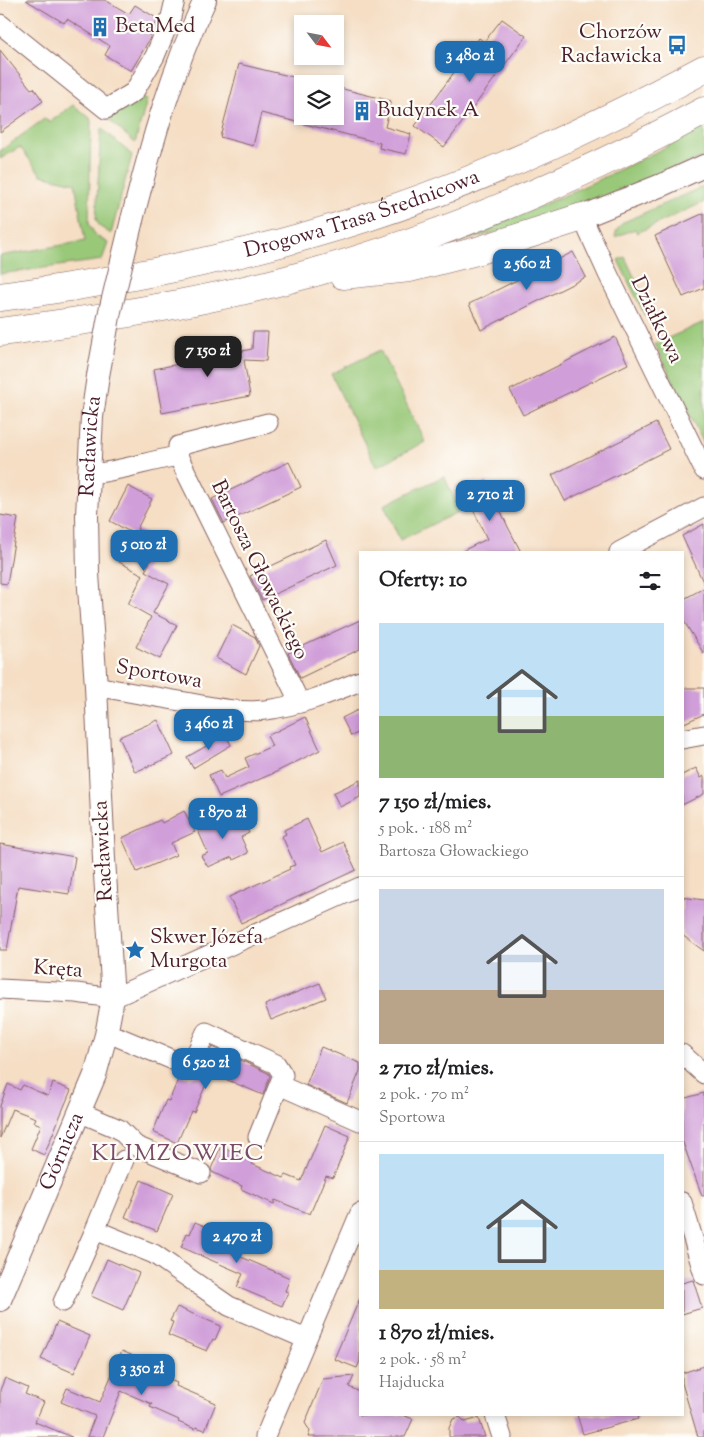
<!DOCTYPE html>
<html lang="pl">
<head>
<meta charset="utf-8">
<style>
  :root { --surface:#fff; --page:#f6f6f6; --text:#202124; --muted:#757577; --line:#e0e0e0; --accent:#1f6fb2 }
  body { margin:0; font-family:"Sorts Mill Goudy",serif; background:var(--page); color:var(--text); height:100vh; display:flex; flex-direction:column; font-size:19px; white-space:nowrap }
  * { box-sizing:border-box; margin:0 }
  p { font-size:16px; color:var(--muted) }
  .icon { flex:none; width:28px; height:28px; fill:none; stroke:currentColor; stroke-width:2; stroke-linecap:round; stroke-linejoin:round }
  .map { position:relative; flex:1; overflow:hidden }
  .details { position:absolute; left:359px; top:551px; width:325px; height:865px; display:flex; flex-direction:column; background:var(--surface); border-radius:0px; box-shadow:0 2px 8px #0003 }
  .details>* { flex:none }
  .needle { width:32px; rotate:122deg }
  .buttons { position:absolute; left:294px; top:15px; display:grid; gap:10px }
  .buttons a { display:grid; place-items:center; width:50px; height:50px; border-radius:0px; background:var(--surface); box-shadow:0 2px 8px #0003; font-size:25px }
  .price { position:absolute; translate:-50% -42px; padding:0 11px; border-radius:10px; background:var(--accent); color:#fff; font-size:16px; line-height:32px; filter:drop-shadow(0 1px 2px #0008) }
  .price::after { content:''; position:absolute; left:50%; top:30px; width:15px; height:11px; margin-left:-8px; background:inherit; clip-path:polygon(0 0,100% 0,50% 100%) }
  .price.on { background:#222; color:#fff }
  ul { padding:0; list-style:none }
  li { display:grid; align-content:center; gap:10px; height:265px; padding:0 20px }
  li+li { border-top:1px solid var(--line) }
  li span { display:grid; place-items:center; height:155px; border-radius:0px; color:#555 }
  li>.icon { margin-inline-start:auto }
  span .icon { width:90px; height:90px; fill:#fffc; stroke-width:1 }
  li b { font-size:21px }
  h2 { display:flex; justify-content:space-between; align-items:center; height:60px; padding:0 20px; font-size:21px }
  .map>svg:first-child { display:block }
  .green { fill:#98c878; stroke:#717452 }
  .building { fill:#d09ed9 }
  .lines { fill:none; stroke-linecap:round; stroke-linejoin:round }
  .minor-casing { stroke:#866261; stroke-width:21 }
  .tertiary-casing { stroke:#866261; stroke-width:24 }
  .primary-casing { stroke:#866261; stroke-width:29 }
  .minor { stroke:#fff; stroke-width:19 }
  .tertiary { stroke:#fff; stroke-width:22 }
  .primary { stroke:#fff; stroke-width:28 }
  .tertiary-bridge-casing { stroke:#866261; stroke-width:24; stroke-linecap:butt }
  .tertiary-bridge { stroke:#fff; stroke-width:22 }
  .labels { text-anchor:middle; dominant-baseline:central; stroke-width:4.5; stroke-linejoin:round; paint-order:stroke }
  .poi-label { font-size:21px; fill:#4a1f2b; stroke:#fdfcf7; text-anchor:start }
  .street-label { font-size:21px; fill:#4a1f2b; stroke:#fdfcf7 }
  .quarter-label { font-size:24px; letter-spacing:1px; fill:#794b68; stroke:#fdfcf7 }
</style>
</head>
<body>
<div class="map">
<svg width="704" height="1437" viewBox="0 0 704 1437">
  <rect width="100%" height="100%" fill="#fdfcf7"/>
  <filter id="ink" filterUnits="userSpaceOnUse"><feTurbulence type="fractalNoise" baseFrequency=".02" numOctaves="2"/><feDisplacementMap in="SourceGraphic" scale="10" xChannelSelector="R" yChannelSelector="G"/><feConvolveMatrix kernelMatrix="1 2 1 2 8 2 1 2 1" color-interpolation-filters="sRGB"/></filter>
  <filter id="wash" filterUnits="userSpaceOnUse"><feTurbulence type="fractalNoise" baseFrequency=".0096" numOctaves="4" result="noise"/><feDisplacementMap in="SourceGraphic" scale="20" xChannelSelector="R" yChannelSelector="G"/><feGaussianBlur stdDeviation="1.12" result="paint"/><feColorMatrix in="noise" values="0 0 0 0 0 0 0 0 0 0 0 0 0 0 0 0 0 1.4 0 .05"/><feComposite in="paint" operator="in"/></filter>
  <g filter="url(#wash)">
    <rect width="100%" height="100%" fill="#f5dec4"/>
    <!-- green -->
    <path class="green" d="M137,98L147,100L135,143L108,119Z
      M73,105L90,118L91,122L89,223L95,235L108,243L102,260L0,274V256L85,241L75,183L41,175L20,147L0,159V151L44,119L50,122Z
      M704,127V157L557,217L438,247C529,213 618,173 704,127Z
      M101,128L132,155L111,234L99,226L96,218Z
      M704,186V202L637,233L635,229L615,237C616,230 620,224 626,221Z
      M625,257L652,315L645,316L618,260Z
      M704,322V444L655,344Z
      M380,350L425,442L376,467L331,374Z
      M444,476L460,511L400,540L384,505Z"/>
    <g id="blocks">
      <!-- building -->
      <path class="building" d="M26,0H105L129,14L135,5L158,19L148,42L131,71L105,55L110,46L67,19L64,23Z
        M502,19L526,36L444,147L415,126L479,38L484,42Z
        M0,50L31,89L34,88L43,101L0,132Z
        M239,64L302,79V116H335V87L391,101L385,127L411,134L406,154L379,148L380,143L261,113L253,146L220,137Z
        M704,213V288L683,297L655,236Z
        M573,252L586,277L481,330L469,304Z
        M253,332H268L266,361L244,360L250,396L162,413L154,369L252,349Z
        M615,337L628,364L523,415L510,390Z
        M656,423L669,449L565,501L552,475Z
        M289,462L301,487L224,523L212,499Z
        M487,481L508,527L521,552H460L487,539L465,492Z
        M128,486L152,499L137,529L161,541L145,571L169,584L153,613L177,625L160,659L136,647L151,617L128,604L143,575L119,562L134,534L110,521Z
        M0,515L18,518L7,584L0,583Z
        M704,524V584L682,536Z
        M326,540L337,565L262,600L250,576Z
        M704,588V654L682,618V600Z
        M360,620V649L300,678L288,653Z
        M232,625L255,637L259,646L246,674L216,658Z
        M682,688H704V714L682,724Z
        M360,709V732L351,736L342,718Z
        M305,717L320,750L274,773L219,797L209,775L221,770L225,778L249,767L245,758L272,746L267,736Z
        M158,720L174,755L135,772L119,737Z
        M226,735L231,745L193,768L187,757Z
        M696,768L701,778L704,776V794L682,805V775Z
        M360,780V797L340,807L333,793Z
        M184,811L195,832L171,843L176,855L137,872L122,838L160,820L162,823Z
        M217,816L221,825L241,816L249,833L241,837L248,853L233,860L232,857L208,867L201,856L208,853L196,826Z
        M307,819L322,852L343,842L356,870L241,923L229,897L290,869L289,867L295,865L282,836L286,834L284,830Z
        M0,844L75,857L69,894L18,886L7,950H0Z
        M682,897L704,900V951L682,935Z
        M320,983L326,998L271,1020L265,1005Z
        M212,1047L268,1073L270,1076L263,1095L211,1073L194,1112L191,1111L177,1143L153,1132L166,1100L169,1101L180,1075L191,1078L197,1076Z
        M321,1047L360,1063V1071L347,1103L306,1085Z
        M53,1083L71,1090L44,1155L31,1149L41,1125L34,1122L36,1118L12,1109L0,1138V1106L8,1084L20,1090L23,1085L48,1096Z
        M704,1093V1196H702L682,1140V1099Z
        M325,1125L350,1136L333,1178L326,1176L310,1214L275,1200L274,1204L241,1189L242,1186L212,1172L211,1169L221,1146L253,1161L252,1164L284,1178L286,1175L301,1181Z
        M141,1180L173,1194L157,1231L125,1217Z
        M195,1222L234,1238L230,1251L232,1253L290,1278L285,1291L288,1292L282,1306L237,1287L243,1274L181,1247L187,1233L190,1234Z
        M107,1259L139,1273L123,1310L91,1296Z
        M693,1280L702,1308L682,1314V1283Z
        M360,1298V1361L357,1368L334,1359Z
        M177,1307L221,1326L215,1340L213,1339L207,1351L168,1335L173,1322L170,1321Z
        M57,1322L90,1336L74,1373L41,1359Z
        M122,1351L157,1366L154,1373L177,1383L176,1386L216,1403L205,1430L196,1427L195,1429L178,1422L179,1420L150,1407L152,1404L121,1391L103,1437H87L95,1416L61,1402L67,1388L100,1402Z
        M704,1366V1437H698L682,1383V1373Z
        M354,1376L349,1387L360,1392V1415H403L413,1419L405,1437H308L310,1431L305,1423L323,1379Z
        M5,1378L28,1388L25,1394L44,1402L35,1422L72,1437H0V1390Z
        M577,1415H637L638,1419L583,1434Z
        M460,1417L465,1422L479,1418L485,1437H449V1428L453,1419Z"/>
    </g>
  </g>
  <g filter="url(#ink)">
    <use href="#blocks" fill-opacity="0" stroke="#866261" stroke-width="1"/>
    <g class="lines">
      <defs>
        <path id="minor" d="M0,24L106,109L134,92L155,56L171,17L175,0
          M582,217L608,274L704,470
          M268,423L178,446V456L300,703
          M88,474C119,472 147,461 178,456
          M619,552L704,507
          M96,686C126,692 156,697 186,702C212,707 239,713 265,710C299,706 329,694 360,681
          M682,739L704,735
          M0,989L76,993L113,998L360,887
          M106,1035L118,1037L190,1067L206,1032L276,1064L283,1075L279,1085
          M682,1054L704,1074
          M79,1112L119,1129L136,1146L201,1173
          M258,1137L279,1085L360,1121
          M682,1202L704,1275
          M95,1230L124,1160
          M63,1302L95,1230L154,1254L229,1306L306,1339
          M495,1415L502,1437
          M265,1437L360,1213"/>
        <g id="tertiary">
          <path d="M582,217L664,184L704,166"/>
          <path d="M132,220C151,145 172,70 205,0"/>
          <path id="s1" d="M0,1300L95,1075L106,1035L113,998L104,859L96,686L88,574L87,515L92,417L98,376"/>
        </g>
        <g id="primary">
          <path d="M343,275L410,268L477,251L582,217"/>
          <path id="s2" d="M0,297C123,281 244,257 362,219C481,181 594,128 704,69"/>
          <path d="M0,332C94,320 189,305 282,281C428,244 571,182 704,111"/>
        </g>
      </defs>
      <!-- minor casing -->
      <use href="#minor" class="minor-casing"/>
      <!-- tertiary casing -->
      <use href="#tertiary" class="tertiary-casing"/>
      <!-- primary casing -->
      <use href="#primary" class="primary-casing"/>
      <!-- minor -->
      <use href="#minor" class="minor"/>
      <!-- tertiary -->
      <use href="#tertiary" class="tertiary"/>
      <!-- primary -->
      <use href="#primary" class="primary"/>
      <defs>
        <path id="tertiary-bridge" d="M98,376L110,311L132,220"/>
      </defs>
      <!-- tertiary-bridge casing -->
      <use href="#tertiary-bridge" class="tertiary-bridge-casing"/>
      <!-- tertiary-bridge -->
      <use href="#tertiary-bridge" class="tertiary-bridge"/>
    </g>
  </g>
  <!-- icons -->
  <defs>
    <symbol id="building-bare" viewBox="-9 -9 18 18"><path d="M-4-6H4V6H1V3H-1V6H-4ZM-2.5-4.3h1.7v1.8h-1.7ZM.8-4.3h1.7v1.8H.8ZM-2.5-1h1.7V.8h-1.7ZM.8-1h1.7V.8H.8Z" fill="#1f6fb2" stroke="#fdfcf7" stroke-width="2.5" paint-order="stroke"/></symbol>
    <symbol id="bus-bare" viewBox="-9 -9 18 18"><path d="M-5-6H5V4H4V6H2V4H-2V6H-4V4H-5ZM-3.5-4V0h7V-4ZM-3.5 1.2v1.5H-2V1.2ZM2 1.2v1.5H3.5V1.2Z" fill="#1f6fb2" stroke="#fdfcf7" stroke-width="2.5" paint-order="stroke"/></symbol>
    <symbol id="sight-bare" viewBox="-9 -9 18 18"><path d="M0-6L1.8-2.2L6-1.7L2.9 1.2L3.7 5.4L0 3.3L-3.7 5.4L-2.9 1.2L-6-1.7L-1.8-2.2Z" fill="#1f6fb2" stroke="#fdfcf7" stroke-width="2.5" paint-order="stroke"/></symbol>
  </defs>
  <g fill-rule="evenodd">
    <use href="#building-bare" x="86" y="13" width="28" height="28"/>
    <use href="#bus-bare" x="663" y="31" width="28" height="28"/>
    <use href="#building-bare" x="348" y="97" width="28" height="28"/>
    <use href="#sight-bare" x="121" y="936" width="28" height="28"/>
  </g>
  <g class="labels">
    <!-- poi labels -->
    <g class="poi-label">
      <text x="115" y="27">BetaMed</text>
      <text x="662" y="33" text-anchor="end">Chorzów<tspan x="662" dy="24">Racławicka</tspan></text>
      <text x="377" y="111">Budynek A</text>
      <text x="150" y="938">Skwer Józefa<tspan x="150" dy="24">Murgota</tspan></text>
    </g>
    <!-- street labels -->
    <g class="street-label">
      <text stroke="none"><textPath href="#s2" startOffset="372">Drogowa Trasa Średnicowa</textPath></text>
      <text transform="translate(656 320) rotate(64)">Działkowa</text>
      <text stroke="none"><textPath href="#s1" startOffset="876">Racławicka</textPath></text>
      <text transform="translate(259 570) rotate(64)">Bartosza Głowackiego</text>
      <text transform="translate(159 675) rotate(10)">Sportowa</text>
      <text transform="translate(104 851) rotate(-93)">Racławicka</text>
      <text transform="translate(58 970) rotate(4)">Kręta</text>
      <text stroke="none"><textPath href="#s1" startOffset="161">Górnicza</textPath></text>
    </g>
    <!-- quarter labels -->
    <g class="quarter-label">
      <text x="178" y="1154">KLIMZOWIEC</text>
    </g>
  </g>
</svg>
<div class="buttons">
<a><svg class="needle" viewBox="-14 -14 28 28"><path d="M0-13l5 13h-10z" fill="#e53935"/><path d="M0 13l5-13h-10z" fill="#757577"/></svg></a>
<a><svg class="icon" aria-label="layers" viewBox="0 0 24 24"><path d="M12 4l9 5-9 5-9-5zM3 14l9 5 9-5"/></svg></a>
</div>
<b class="price" style="left:470px;top:83px">3 480 zł</b>
<b class="price" style="left:527px;top:291px">2 560 zł</b>
<b class="price on" style="left:208px;top:378px">7 150 zł</b>
<b class="price" style="left:490px;top:522px">2 710 zł</b>
<b class="price" style="left:144px;top:572px">5 010 zł</b>
<b class="price" style="left:209px;top:751px">3 460 zł</b>
<b class="price" style="left:223px;top:840px">1 870 zł</b>
<b class="price" style="left:206px;top:1090px">6 520 zł</b>
<b class="price" style="left:237px;top:1264px">2 470 zł</b>
<b class="price" style="left:142px;top:1396px">3 350 zł</b>
<section class="details">
<h2>Oferty: 10<svg class="icon" aria-label="filters" viewBox="0 0 24 24"><path d="M4 7h16M4 17h16"/><circle cx="9" cy="7" r="2"/><circle cx="15" cy="17" r="2"/></svg></h2>
<ul>
<li><span style="background:linear-gradient(#bfe0f5 60%,#8fb573 0)"><svg class="icon" aria-label="home" viewBox="0 0 24 24"><path d="M3 11l9-7 9 7M6 9v11h12V9"/></svg></span><div><b>7 150 zł/mies.</b><p>5 pok. · 188 m²</p><p>Bartosza Głowackiego</p></div></li>
<li><span style="background:linear-gradient(#c9d6e8 65%,#b9a48a 0)"><svg class="icon" aria-label="home" viewBox="0 0 24 24"><path d="M3 11l9-7 9 7M6 9v11h12V9"/></svg></span><div><b>2 710 zł/mies.</b><p>2 pok. · 70 m²</p><p>Sportowa</p></div></li>
<li><span style="background:linear-gradient(#bfe0f5 75%,#c2b280 0)"><svg class="icon" aria-label="home" viewBox="0 0 24 24"><path d="M3 11l9-7 9 7M6 9v11h12V9"/></svg></span><div><b>1 870 zł/mies.</b><p>2 pok. · 58 m²</p><p>Hajducka</p></div></li>
</ul>
</section>
</div>
</body>
</html>
